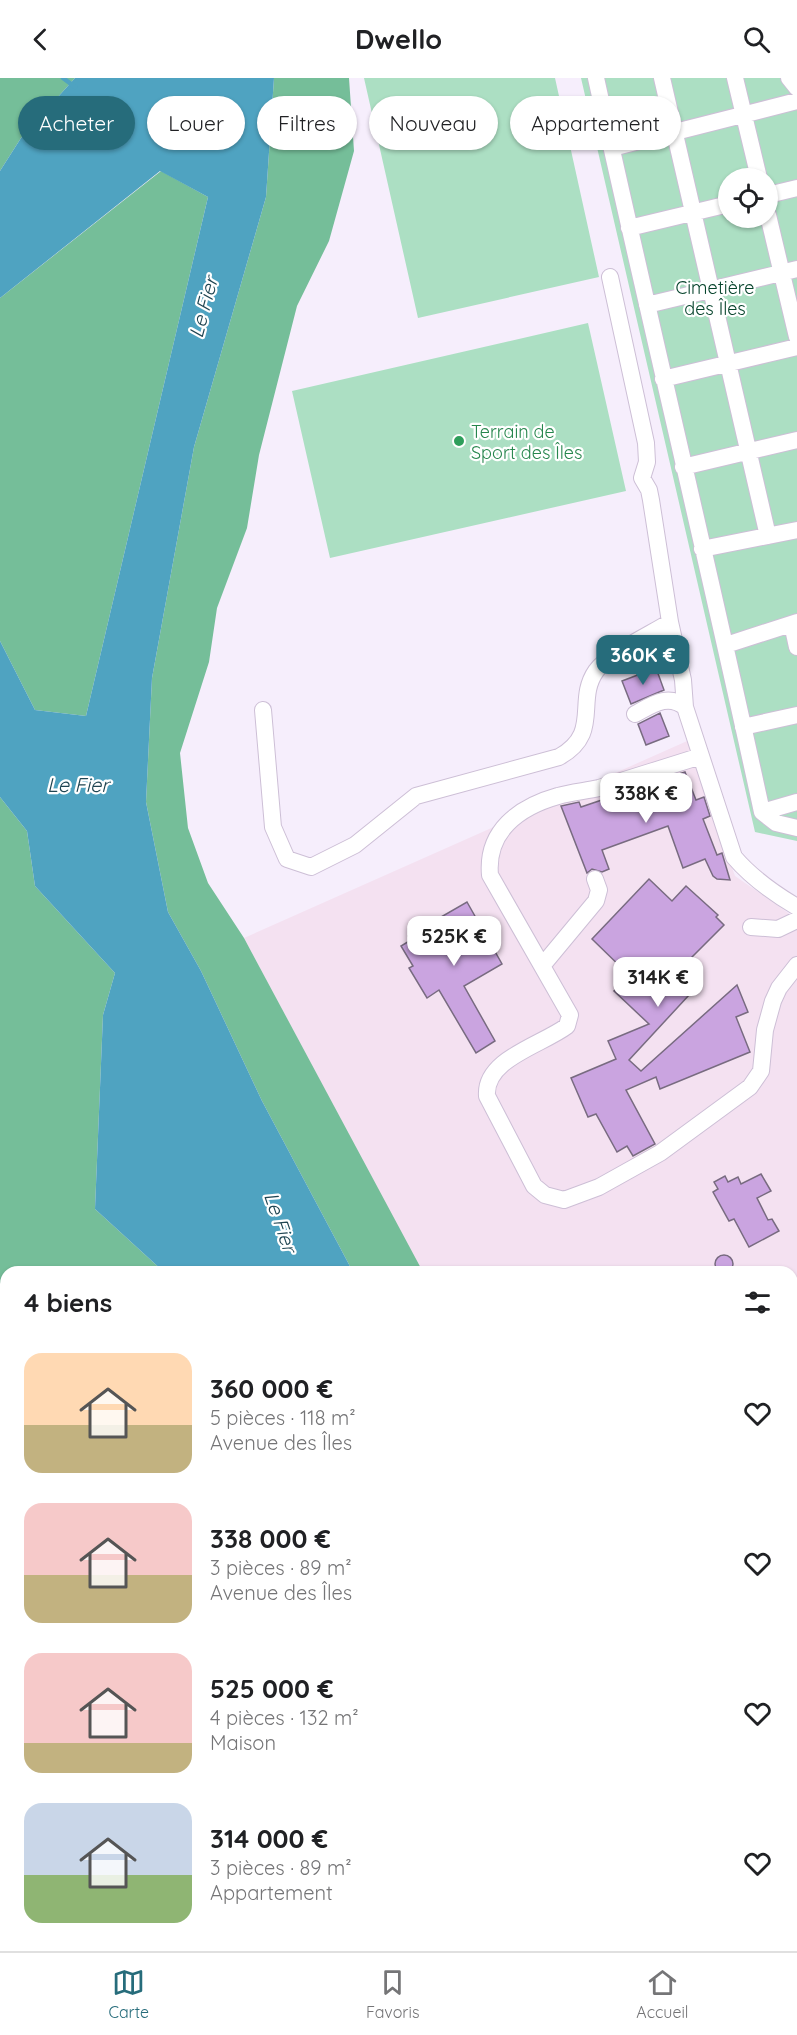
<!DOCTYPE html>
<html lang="fr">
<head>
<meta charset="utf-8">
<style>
  :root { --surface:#fff; --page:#f6f6f6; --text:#202124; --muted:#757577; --line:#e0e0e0; --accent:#266c7b }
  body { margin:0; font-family:Quicksand,sans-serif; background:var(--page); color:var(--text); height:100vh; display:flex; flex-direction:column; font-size:22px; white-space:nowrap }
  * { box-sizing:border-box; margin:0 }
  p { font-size:20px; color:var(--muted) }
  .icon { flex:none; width:33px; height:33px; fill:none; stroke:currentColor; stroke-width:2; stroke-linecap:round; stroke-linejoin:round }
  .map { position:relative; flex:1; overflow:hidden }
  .details { position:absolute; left:0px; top:1188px; width:798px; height:686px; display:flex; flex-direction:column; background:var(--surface); border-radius:18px 18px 0 0; box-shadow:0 2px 4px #0004 }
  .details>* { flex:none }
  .banner { position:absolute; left:18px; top:18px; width:762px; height:54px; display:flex; gap:12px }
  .fabs { position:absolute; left:718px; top:90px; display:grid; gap:12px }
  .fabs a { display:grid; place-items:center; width:60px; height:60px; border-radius:50%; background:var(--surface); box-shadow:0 2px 4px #0004; font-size:30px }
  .price { position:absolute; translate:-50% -51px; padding:0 14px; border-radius:12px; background:#fff; color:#222; font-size:20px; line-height:39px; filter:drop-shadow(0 2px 3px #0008) }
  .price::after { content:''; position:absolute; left:50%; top:36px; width:18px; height:14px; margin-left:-9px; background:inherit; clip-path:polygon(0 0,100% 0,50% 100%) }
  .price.active { background:var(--accent); color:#fff }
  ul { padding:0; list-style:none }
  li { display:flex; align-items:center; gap:18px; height:150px; padding:0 24px }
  li span { display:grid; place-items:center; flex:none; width:168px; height:120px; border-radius:18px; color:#555 }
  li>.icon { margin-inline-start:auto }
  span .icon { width:72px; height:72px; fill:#fffc; stroke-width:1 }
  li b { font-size:26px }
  h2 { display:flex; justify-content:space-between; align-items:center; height:72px; padding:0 24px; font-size:26px }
  .pill { padding:0 21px; border-radius:27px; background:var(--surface); box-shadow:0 2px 4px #0004; font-size:21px; line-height:54px }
  .pill.active { background:var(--accent); color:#fff }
  header { display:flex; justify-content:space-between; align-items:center; height:78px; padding:0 24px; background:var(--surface); font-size:27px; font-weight:700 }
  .menu { display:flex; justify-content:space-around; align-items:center; height:84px; border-top:2px solid var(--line); background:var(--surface); font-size:16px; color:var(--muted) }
  .menu a { display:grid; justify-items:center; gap:3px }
  .menu .active { color:var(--accent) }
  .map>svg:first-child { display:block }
  .industrial { fill:#f4e1f1 }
  .green { fill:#acdfc3; fill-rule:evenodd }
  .forest { fill:#75be99 }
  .water { fill:#4fa3c1 }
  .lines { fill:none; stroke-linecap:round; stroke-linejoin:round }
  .stream { stroke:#4fa3c1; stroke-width:4.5 }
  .river { stroke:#4fa3c1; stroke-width:28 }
  .building { fill:#caa4e0; stroke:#786b80; stroke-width:1.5 }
  .minor-casing { stroke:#cdbfd6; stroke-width:18 }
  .minor { stroke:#fff; stroke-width:16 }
  .leisure-dot { fill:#2e9e5b; stroke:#fff; stroke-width:2 }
  .labels { text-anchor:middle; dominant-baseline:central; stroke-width:4.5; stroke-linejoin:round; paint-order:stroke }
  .park-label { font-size:18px; fill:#06442c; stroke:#fff }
  .leisure-label { font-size:18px; fill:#27864d; stroke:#fff; text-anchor:start }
  .water-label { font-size:20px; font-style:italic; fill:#1f4552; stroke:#fff }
</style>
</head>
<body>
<header><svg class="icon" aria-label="back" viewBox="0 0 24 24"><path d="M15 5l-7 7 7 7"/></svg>Dwello<svg class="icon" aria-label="search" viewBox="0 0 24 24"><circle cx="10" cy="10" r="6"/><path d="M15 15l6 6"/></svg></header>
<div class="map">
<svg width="797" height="1873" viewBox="0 0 797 1873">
  <rect width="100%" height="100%" fill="#f6eefc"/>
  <!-- industrial -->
  <path class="industrial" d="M694,660L723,765L735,798L797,841V1873H511L514,1868H604L612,1870L611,1868H792V1194H422L244,860Z
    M0,1774L6,1776V1868H315L333,1873H0Z"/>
  <!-- green -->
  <path class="green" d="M364,0H555L599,199L418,240Z
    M581,0H797V763L755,754ZM729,100H768V140H729Z
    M588,245L626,413L330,480L292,313Z"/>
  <!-- forest -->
  <path class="forest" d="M0,0H75L21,60L0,93Z
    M274,0H349L354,73L329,163L297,228L259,377L247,450L217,530L209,584L180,675L188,750L208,805L244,860L423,1194H353L262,1023L201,893L168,834L146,724L152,600L194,369L266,119Z
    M161,93L208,119L86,638L35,632L0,563V220Z
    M0,719L27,753L35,808L115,895L103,937L95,1131L164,1194H6V1776L0,1774Z
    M315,1868H514L511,1873H333Z"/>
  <!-- water -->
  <path class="water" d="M75,0H274L266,119L194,369L152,600L146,724L168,834L201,893L262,1023L353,1194H164L95,1131L103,937L115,895L35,808L27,753L0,719V563L35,632L86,638L208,119L160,93L0,220V93L21,60Z
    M612,1868H700L702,1873H615Z"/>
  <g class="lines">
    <!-- stream -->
    <path class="stream" d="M63,0L75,9"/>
    <!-- river -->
    <path class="river" d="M0,1704L6,1706
      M598,1868L615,1873"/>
  </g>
  <!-- building -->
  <path class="building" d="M656,590L664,612L631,626L622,603Z
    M660,635L669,658L646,667L638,646Z
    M685,694L696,722L704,719L710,738L703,741L717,777L722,775L730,802L717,801L713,798L705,781L683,790L668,748L602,772L609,791L602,794L592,791L587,795L561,728L579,724L581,729Z
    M649,801L672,823L686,808L718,837L716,839L724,847L685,886L702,903L629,982L641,993L737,907L748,934L736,939L750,974L660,1011L656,999L626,1012L655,1066L633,1078L627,1068L617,1074L596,1036L588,1039L571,1000L616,981L608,963L649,946L614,913L629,897L592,861Z
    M467,824L502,886L464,908L495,963L476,975L439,912L427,920L409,890L413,888L401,868L411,862L408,858Z
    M761,1096L771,1113L757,1120L768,1142L772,1141L779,1153L749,1169L734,1141L729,1143L713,1114L718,1111L714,1104L725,1098L728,1104L738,1099L741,1106Z
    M715 1186a9 9 0 1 1 18 0a9 9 0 1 1-18 0Z"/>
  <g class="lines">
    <defs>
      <path id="minor" d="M596,0C650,245 709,489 762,734L776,745L797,750
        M662,0L768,458
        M735,0L759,100
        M789,0L797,10
        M612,70L797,23
        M768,117L797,110
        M768,137L797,259
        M629,150L729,126
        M610,199L646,365L647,384L642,400L649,412L651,422L670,544L683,602L685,629
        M647,227L797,191
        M663,301L797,269
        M683,389L797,362
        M702,471L797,452
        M792,546L797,569
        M726,567L797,544
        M263,632L273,749L287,781L311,789L355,767L416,718L559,679C602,655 575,623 596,593C608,576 651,556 670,544
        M635,636C652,627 668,615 685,629L734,779C752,800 773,815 797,829
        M743,649L797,637
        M701,678C667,689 633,699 599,710C586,713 571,714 558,718C519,729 486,753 490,797L570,937L567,948C542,967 484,981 487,1018L534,1108L545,1117L564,1122L599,1109L660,1075L750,1009L761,993L765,952L773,923L779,910L797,887
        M762,734L797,724
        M751,849L778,851L797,842
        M542,888L596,823L599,812L595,801
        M0,1780L6,1779
        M1,1824L6,1841
        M13,1868L15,1873
        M210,1868L212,1873
        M271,1868L292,1873
        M236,1873L238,1868"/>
    </defs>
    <!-- minor casing -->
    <use href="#minor" class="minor-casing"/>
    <!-- minor -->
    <use href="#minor" class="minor"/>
  </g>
  <!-- markers -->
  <circle class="leisure-dot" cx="459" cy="363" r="6"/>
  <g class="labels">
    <!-- park labels -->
    <g class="park-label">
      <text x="715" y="209">Cimetière<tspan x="715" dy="21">des Îles</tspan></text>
    </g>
    <!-- leisure labels -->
    <g class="leisure-label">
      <text x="471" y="353">Terrain de<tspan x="471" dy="21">Sport des Îles</tspan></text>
    </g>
    <!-- water labels -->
    <g class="water-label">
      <text transform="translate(203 229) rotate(-75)">Le Fier</text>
      <text x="78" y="706">Le Fier</text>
      <text transform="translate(281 1144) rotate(71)">Le Fier</text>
    </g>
  </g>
</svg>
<div class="fabs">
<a><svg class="icon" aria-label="locate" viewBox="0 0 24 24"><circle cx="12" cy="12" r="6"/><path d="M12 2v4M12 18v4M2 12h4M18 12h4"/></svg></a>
</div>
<b class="price active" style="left:643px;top:608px">360K €</b>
<b class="price" style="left:646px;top:746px">338K €</b>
<b class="price" style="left:454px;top:889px">525K €</b>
<b class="price" style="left:658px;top:930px">314K €</b>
<div class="banner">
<a class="pill active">Acheter</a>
<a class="pill">Louer</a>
<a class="pill">Filtres</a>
<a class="pill">Nouveau</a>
<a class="pill">Appartement</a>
</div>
<section class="details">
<h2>4 biens<svg class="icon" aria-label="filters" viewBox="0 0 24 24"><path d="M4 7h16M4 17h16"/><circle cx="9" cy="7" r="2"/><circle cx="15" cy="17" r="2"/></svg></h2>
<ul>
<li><span style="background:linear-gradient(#ffd9b3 60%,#c2b280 0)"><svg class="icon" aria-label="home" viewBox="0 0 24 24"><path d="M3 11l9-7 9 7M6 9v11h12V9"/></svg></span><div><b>360 000 €</b><p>5 pièces · 118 m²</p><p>Avenue des Îles</p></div><svg class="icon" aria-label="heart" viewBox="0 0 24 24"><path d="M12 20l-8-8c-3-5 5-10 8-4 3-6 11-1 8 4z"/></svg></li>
<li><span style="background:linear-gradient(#f6c9c9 60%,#c2b280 0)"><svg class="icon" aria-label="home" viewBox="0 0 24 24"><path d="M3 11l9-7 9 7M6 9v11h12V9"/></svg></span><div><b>338 000 €</b><p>3 pièces · 89 m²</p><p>Avenue des Îles</p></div><svg class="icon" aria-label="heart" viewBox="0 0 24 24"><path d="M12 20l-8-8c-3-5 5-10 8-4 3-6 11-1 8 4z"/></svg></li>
<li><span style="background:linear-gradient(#f6c9c9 75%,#c2b280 0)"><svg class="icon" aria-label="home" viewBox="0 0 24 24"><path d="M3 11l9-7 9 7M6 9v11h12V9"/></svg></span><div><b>525 000 €</b><p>4 pièces · 132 m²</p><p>Maison</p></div><svg class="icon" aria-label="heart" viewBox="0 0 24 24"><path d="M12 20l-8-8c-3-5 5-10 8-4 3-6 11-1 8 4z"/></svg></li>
<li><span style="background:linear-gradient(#c9d6e8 60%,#8fb573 0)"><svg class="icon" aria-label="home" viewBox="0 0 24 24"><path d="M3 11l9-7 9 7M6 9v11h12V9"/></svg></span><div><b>314 000 €</b><p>3 pièces · 89 m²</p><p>Appartement</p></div><svg class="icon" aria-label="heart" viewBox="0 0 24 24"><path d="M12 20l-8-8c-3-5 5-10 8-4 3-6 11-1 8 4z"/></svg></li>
</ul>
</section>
</div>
<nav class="menu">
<a class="active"><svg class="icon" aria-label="map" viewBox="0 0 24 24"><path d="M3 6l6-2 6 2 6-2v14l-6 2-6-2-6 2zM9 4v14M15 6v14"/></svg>Carte</a>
<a><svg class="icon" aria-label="saved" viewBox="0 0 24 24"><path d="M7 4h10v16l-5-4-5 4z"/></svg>Favoris</a>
<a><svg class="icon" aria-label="home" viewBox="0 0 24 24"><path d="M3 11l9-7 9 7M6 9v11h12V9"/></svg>Accueil</a>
</nav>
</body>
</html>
